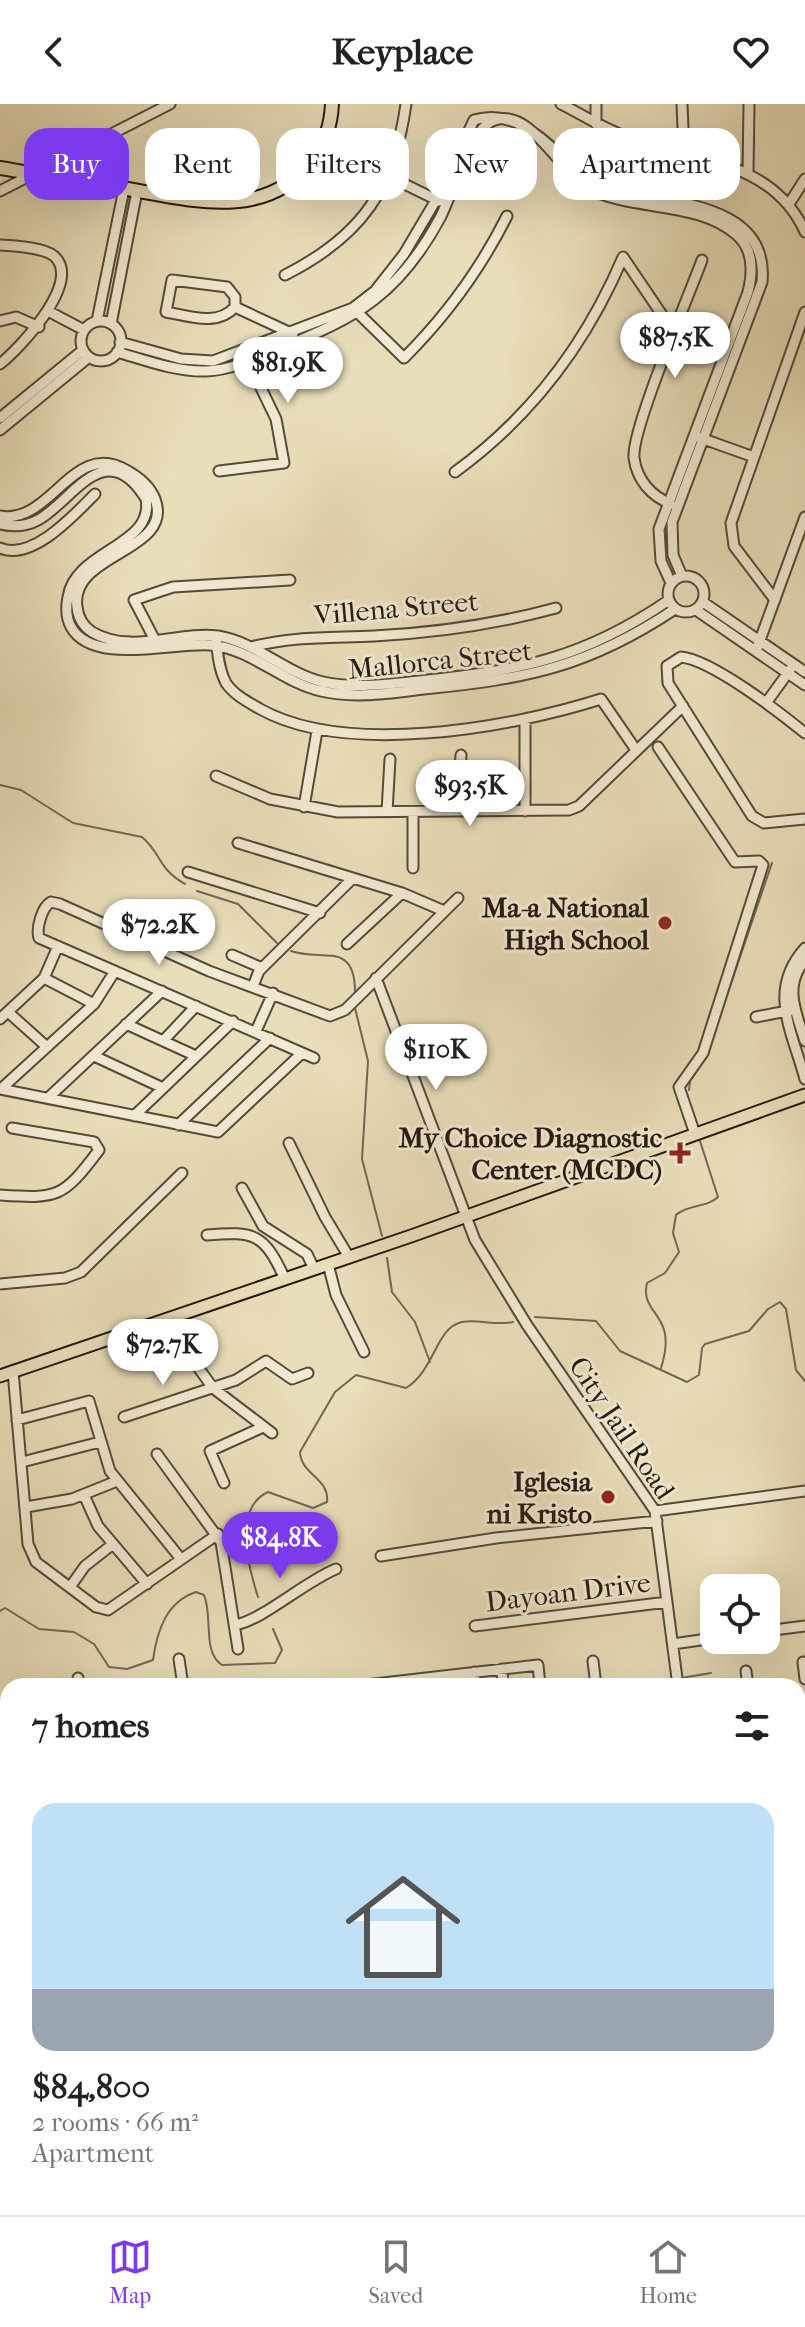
<!DOCTYPE html>
<html lang="en">
<head>
<meta charset="utf-8">
<style>
  :root { --surface:#fff; --page:#f6f6f6; --text:#222; --muted:#767676; --line:#e0e0e0; --accent:#7c3aed }
  body { margin:0; font-family:"IM FELL French Canon",serif; background:var(--page); color:var(--text); height:100vh; display:flex; flex-direction:column; font-size:30px; white-space:nowrap }
  * { box-sizing:border-box; margin:0 }
  p { font-size:26px; color:var(--muted) }
  .icon { flex:none; width:44px; height:44px; fill:none; stroke:currentColor; stroke-width:2; stroke-linecap:round; stroke-linejoin:round }
  .map { position:relative; flex:1; overflow:hidden }
  .details { position:absolute; left:0px; top:1574px; width:806px; height:538px; display:flex; flex-direction:column; background:var(--surface); border-radius:24px 24px 0 0; box-shadow:0 8px 32px #0002 }
  .details>* { flex:none }
  .banner { position:absolute; left:24px; top:24px; width:758px; height:72px; display:flex; gap:16px }
  .buttons { position:absolute; left:700px; top:1470px; display:grid; gap:16px }
  .buttons a { display:grid; place-items:center; width:80px; height:80px; border-radius:16px; background:var(--surface); box-shadow:0 8px 32px #0002; font-size:40px }
  .price { position:absolute; translate:-50% -68px; padding:0 18px; border-radius:28px; background:#fff; color:#222; font-size:26px; line-height:52px; filter:drop-shadow(0 2px 4px #0008) }
  .price::after { content:''; position:absolute; left:50%; top:48px; width:24px; height:18px; margin-left:-12px; background:inherit; clip-path:polygon(0 0,100% 0,50% 100%) }
  .price.active { background:var(--accent); color:#fff }
  ul { padding:0; list-style:none }
  li { display:grid; align-content:center; gap:16px; height:424px; padding:0 32px }
  li+li { border-top:2px solid var(--line) }
  li span { display:grid; place-items:center; height:248px; border-radius:24px; color:#555 }
  li>.icon { margin-inline-start:auto }
  span .icon { width:144px; height:144px; fill:#fffc; stroke-width:1 }
  li b { font-size:34px }
  h2 { display:flex; justify-content:space-between; align-items:center; height:96px; padding:0 32px; font-size:34px }
  .chip { padding:0 28px; border-radius:24px; background:var(--surface); box-shadow:0 8px 32px #0002; font-size:28px; line-height:72px }
  .chip.active { background:var(--accent); color:#fff }
  header { display:flex; justify-content:space-between; align-items:center; height:104px; padding:0 32px; background:var(--surface); font-size:36px; font-weight:700 }
  .dock { display:flex; justify-content:space-around; align-items:center; height:112px; border-top:2px solid var(--line); background:var(--surface); font-size:22px; color:var(--muted) }
  .dock a { display:grid; justify-items:center; gap:4px }
  .dock .active { color:var(--accent) }
  .map>svg:first-child { display:block }
  .lines { fill:none; stroke-linecap:round; stroke-linejoin:round }
  .stream { stroke:#726753; stroke-width:2 }
  .minor-casing { stroke:#544b3a; stroke-width:13 }
  .major-casing { stroke:#231a10; stroke-width:15 }
  .highway-casing { stroke:#231a10; stroke-width:16 }
  .minor { stroke:#f1ead2; stroke-width:9 }
  .major { stroke:#e9deba; stroke-width:11 }
  .highway { stroke:#e9deba; stroke-width:12 }
  .poi-dot { fill:#8f2418; stroke:#f1ead2; stroke-width:3 }
  .labels { text-anchor:middle; dominant-baseline:central; stroke-width:6; stroke-linejoin:round; paint-order:stroke }
  .street-label { font-size:28px; fill:#231a10; stroke:#f1ead2 }
  .poi-label { font-size:28px; font-weight:bold; fill:#231a10; stroke:#f1ead2; text-anchor:end }
</style>
</head>
<body>
<header><svg class="icon" aria-label="back" viewBox="0 0 24 24"><path d="M15 5l-7 7 7 7"/></svg>Keyplace<svg class="icon" aria-label="heart" viewBox="0 0 24 24"><path d="M12 20l-8-8c-3-5 5-10 8-4 3-6 11-1 8 4z"/></svg></header>
<div class="map">
<svg width="805" height="2111" viewBox="0 0 805 2111">
  <rect width="100%" height="100%" fill="#e9deba"/>
  <filter id="stains"><feTurbulence type="fractalNoise" baseFrequency=".0025" numOctaves="4"/><feColorMatrix values="0 0 0 0 .2 0 0 0 0 .09 0 0 0 0 .02 0 0 0 .5 -.17"/></filter>
  <radialGradient id="worn" r=".72"><stop offset=".6" stop-color="#630" stop-opacity="0"/><stop offset="1" stop-color="#630" stop-opacity=".3"/></radialGradient>
  <g class="lines">
    <!-- stream -->
    <path class="stream" d="M0,681L21,686L73,719L142,733C162,750 157,764 185,780
      M197,787L238,800L280,842
      M291,847C321,858 355,836 355,888
      M355,904L368,957L362,1055L382,1132
      M708,947L772,759
      M689,986L690,977L706,953
      M387,1154L392,1188L415,1218L430,1258
      M535,1213L596,1217L620,1247L687,1278L699,1271L702,1244L705,1240L749,1227L768,1205L780,1198L786,1205L796,1266L805,1277
      M661,1264C679,1208 639,1212 647,1179L665,1169L679,1148L673,1129L676,1111C688,1100 707,1104 718,1093L700,1037
      M258,1493C248,1462 233,1404 268,1388L313,1404L327,1398C330,1374 301,1371 300,1348L335,1288L356,1271L406,1284C436,1265 435,1224 462,1218C479,1215 495,1222 513,1218
      M0,1507L5,1504L39,1525L74,1528L94,1540L109,1563L127,1565L153,1556C157,1527 166,1498 196,1488L204,1491C213,1511 202,1549 222,1561L275,1559L282,1546L273,1525
      M681,1574L711,1569"/>
    <defs>
      <path id="minor" d="M561,0C585,12 607,27 633,35C697,56 774,58 805,128
        M596,0V20
        M682,0L684,49
        M748,69L749,0
        M388,72L439,97
        M0,87L170,0
        M789,100L805,75
        M0,141C14,142 43,143 54,152C83,178 19,245 0,260
        M285,171C362,132 394,85 406,0
        M172,176L227,183L235,193V203C217,223 189,212 166,208Z
        M235,203L293,230
        M355,206L404,254C447,211 480,166 507,112
        M48,207L84,226
        M0,217L16,213L39,223
        M97,217L124,85
        M81 237a20 20 0 1 1 40 0a20 20 0 1 1-40 0Z
        M111,220L137,87
        M120,238L181,255L213,257L353,204L375,187L404,150L436,96L474,16C531,0 561,65 600,80C655,101 770,92 762,178L672,418L673,451L682,472
        M117,248C145,256 176,268 206,267C232,266 257,254 281,244C358,213 399,190 440,114C453,90 470,23 495,16C531,4 560,68 588,84C632,108 697,96 737,131C754,146 753,168 748,188L659,425L661,457L671,479
        M0,314L83,246
        M0,326L89,253
        M698,333L751,352
        M219,367L284,359L276,315L247,255
        M455,368C532,312 586,240 623,153L675,230
        M671,400C651,392 637,376 634,354C631,326 689,192 702,156
        M0,412C51,421 73,335 126,366C139,373 150,382 155,395C175,448 69,449 77,503C78,513 83,522 92,528C131,551 177,527 218,532C256,538 285,569 323,578C355,585 387,580 419,577C521,566 583,555 669,496
        M0,420C13,423 25,423 38,416C72,398 105,329 146,395C155,442 75,446 68,493C66,503 66,514 71,523C93,562 173,538 210,541C251,544 281,578 321,587C355,595 390,589 424,585C526,575 588,563 675,505
        M0,444C32,458 75,410 95,390
        M668 490a18 18 0 1 1 36 0a18 18 0 1 1-36 0Z
        M775,496L734,442L731,419L805,208
        M703,498L805,568
        M696,506L805,581
        M216,537C218,551 219,566 226,579C234,591 248,598 260,605C346,653 510,624 601,595L636,646
        M157,540L134,496L173,483L290,476
        M251,543C293,532 331,534 374,532C434,529 497,520 556,504
        M756,547L805,413
        M766,599L790,566
        M525,616V707
        M805,629C779,608 712,556 681,553L667,562L668,579L752,712L764,719L805,715
        M658,643L735,758L759,757L763,761L703,949L679,983L695,1030
        M216,672L270,695L338,708L569,706L579,702L683,602
        M304,703L317,627
        M458,707L461,651
        M387,708L390,655
        M413,708V764
        M238,739L402,789L444,807
        M188,768L320,809
        M347,840L402,789
        M805,844C767,886 792,927 805,975
        M232,851L262,864
        M805,856C783,882 796,908 805,937
        M44,874L94,900
        M376,874L475,1136L527,1221L655,1407L678,1582
        M253,882L259,867L352,775
        M8,908L47,943
        M756,913L792,906
        M0,915L44,874L58,842
        M126,920L196,952
        M256,927L273,889
        M163,937L196,902
        M94,952L163,984
        M314,954L39,834C36,824 42,803 51,798L60,800L209,867L330,912L345,906L458,794
        M0,985L218,1028L301,950
        M1,985L94,900L115,867
        M48,994L162,887
        M134,1012L233,917
        M178,1021L270,934
        M289,1039L325,1113L349,1153
        M242,1084L263,1122L307,1150L314,1165
        M0,1091C58,1095 63,1094 99,1046L94,1038L12,1024
        M207,1131C256,1127 264,1130 285,1175
        M328,1160L336,1191L364,1248
        M0,1180L65,1174L81,1168L182,1069
        M164,1216L213,1284L272,1329
        M13,1267L28,1440L36,1458L96,1503L108,1506L218,1430
        M124,1313L236,1276L266,1257L292,1275L308,1269
        M17,1316L89,1297L110,1367L181,1455
        M157,1350L221,1438L238,1545
        M22,1358L100,1338
        M224,1379L210,1347L261,1324
        M84,1391L98,1422L147,1480
        M26,1403L72,1395L117,1377
        M655,1407L805,1387
        M381,1452L496,1434L657,1417
        M70,1483L85,1462L113,1440
        M235,1521C263,1516 304,1478 336,1465
        M475,1522L667,1498
        M766,1527L805,1522
        M673,1540L714,1534
        M179,1555L183,1582
        M593,1557L596,1582
        M803,1558L805,1575
        M502,1565L503,1582
        M746,1567L748,1582
        M474,1568L475,1582
        M78,1574L79,1582
        M357,1582L538,1561L540,1582
        M798,1699L805,1698
        M798,1891L805,1898
        M0,1977L8,1976
        M798,2071L805,2063
        M132,2104L133,2111
        M167,2104L168,2111
        M204,2104L205,2111
        M239,2104L240,2111
        M383,2104L384,2111
        M429,2104L430,2111
        M473,2104L474,2111
        M518,2104L519,2111
        M622,2104L623,2111
        M5,2111L54,2104
        M763,2111L769,2104"/>
      <path id="major" d="M0,1272L414,1131L805,991"/>
      <path id="highway" d="M0,64C41,71 81,78 122,84C188,95 264,119 312,57C325,40 331,21 332,0"/>
    </defs>
    <!-- minor casing -->
    <use href="#minor" class="minor-casing"/>
    <!-- major casing -->
    <use href="#major" class="major-casing"/>
    <!-- highway casing -->
    <use href="#highway" class="highway-casing"/>
    <!-- minor -->
    <use href="#minor" class="minor"/>
    <!-- major -->
    <use href="#major" class="major"/>
    <!-- highway -->
    <use href="#highway" class="highway"/>
  </g>
  <!-- markers -->
  <g class="poi-dot">
    <circle cx="665" cy="819" r="8"/>
    <path d="M676 1037h8v8h8v8h-8v8h-8v-8h-8v-8h8z"/>
    <circle cx="608" cy="1393" r="8"/>
  </g>
  <g class="labels">
    <!-- street labels -->
    <g class="street-label">
      <text transform="translate(396 504) rotate(-5)">Villena Street</text>
      <text transform="translate(440 556) rotate(-6)">Mallorca Street</text>
      <text transform="translate(622 1324) rotate(56)">City Jail Road</text>
      <text transform="translate(568 1488) rotate(-7)">Dayoan Drive</text>
    </g>
    <!-- poi labels -->
    <g class="poi-label">
      <text x="649" y="803">Ma-a National<tspan x="649" dy="32">High School</tspan></text>
      <text x="662" y="1033">My Choice Diagnostic<tspan x="662" dy="32">Center (MCDC)</tspan></text>
      <text x="592" y="1377">Iglesia<tspan x="592" dy="32">ni Kristo</tspan></text>
    </g>
  </g>
  <rect width="100%" height="100%" filter="url(#stains)"/>
  <rect width="100%" height="100%" fill="url(#worn)"/>
</svg>
<div class="buttons">
<a><svg class="icon" aria-label="locate" viewBox="0 0 24 24"><circle cx="12" cy="12" r="6"/><path d="M12 2v4M12 18v4M2 12h4M18 12h4"/></svg></a>
</div>
<b class="price" style="left:675px;top:276px">$87.5K</b>
<b class="price" style="left:288px;top:301px">$81.9K</b>
<b class="price" style="left:470px;top:724px">$93.5K</b>
<b class="price" style="left:159px;top:863px">$72.2K</b>
<b class="price" style="left:436px;top:988px">$110K</b>
<b class="price" style="left:163px;top:1283px">$72.7K</b>
<b class="price active" style="left:280px;top:1476px">$84.8K</b>
<div class="banner">
<a class="chip active">Buy</a>
<a class="chip">Rent</a>
<a class="chip">Filters</a>
<a class="chip">New</a>
<a class="chip">Apartment</a>
</div>
<section class="details">
<h2>7 homes<svg class="icon" aria-label="filters" viewBox="0 0 24 24"><path d="M4 7h16M4 17h16"/><circle cx="9" cy="7" r="2"/><circle cx="15" cy="17" r="2"/></svg></h2>
<ul>
<li><span style="background:linear-gradient(#bfe0f5 75%,#9aa5b1 0)"><svg class="icon" aria-label="home" viewBox="0 0 24 24"><path d="M3 11l9-7 9 7M6 9v11h12V9"/></svg></span><div><b>$84,800</b><p>2 rooms · 66 m²</p><p>Apartment</p></div></li>
</ul>
</section>
</div>
<nav class="dock">
<a class="active"><svg class="icon" aria-label="map" viewBox="0 0 24 24"><path d="M3 6l6-2 6 2 6-2v14l-6 2-6-2-6 2zM9 4v14M15 6v14"/></svg>Map</a>
<a><svg class="icon" aria-label="saved" viewBox="0 0 24 24"><path d="M7 4h10v16l-5-4-5 4z"/></svg>Saved</a>
<a><svg class="icon" aria-label="home" viewBox="0 0 24 24"><path d="M3 11l9-7 9 7M6 9v11h12V9"/></svg>Home</a>
</nav>
</body>
</html>
